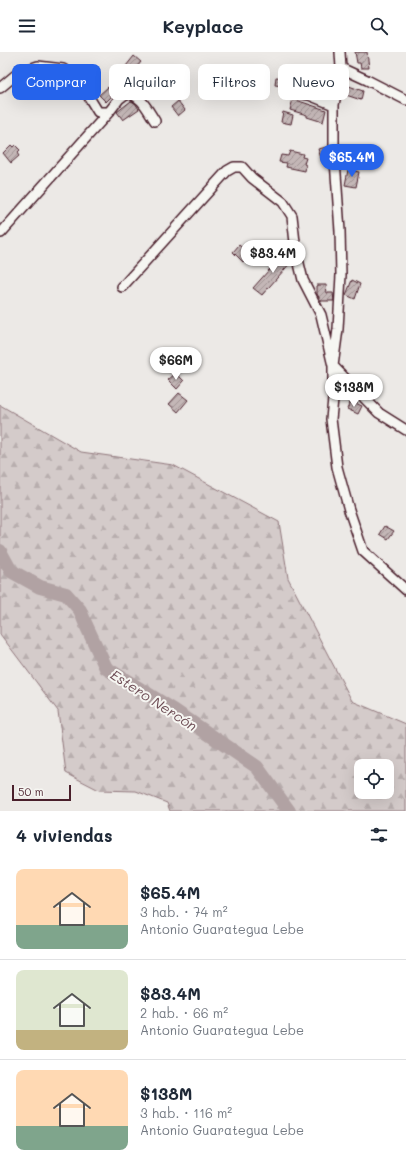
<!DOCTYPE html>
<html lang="es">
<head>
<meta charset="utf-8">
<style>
  :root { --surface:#fff; --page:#f6f6f7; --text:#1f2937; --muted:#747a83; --line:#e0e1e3; --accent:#2563eb }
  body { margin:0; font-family:Mali,sans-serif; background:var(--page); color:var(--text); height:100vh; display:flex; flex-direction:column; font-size:15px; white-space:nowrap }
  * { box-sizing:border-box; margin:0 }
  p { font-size:13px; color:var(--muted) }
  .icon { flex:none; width:22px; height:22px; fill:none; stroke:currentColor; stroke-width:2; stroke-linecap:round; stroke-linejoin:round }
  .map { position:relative; height:759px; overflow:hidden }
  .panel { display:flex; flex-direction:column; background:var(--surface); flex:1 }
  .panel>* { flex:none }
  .banner { position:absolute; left:12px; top:12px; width:382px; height:36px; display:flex; gap:8px }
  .buttons { position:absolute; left:354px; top:707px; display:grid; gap:8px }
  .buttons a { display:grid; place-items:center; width:40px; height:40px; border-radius:8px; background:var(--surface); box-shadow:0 4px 16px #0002; font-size:20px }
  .scale { position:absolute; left:12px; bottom:10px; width:59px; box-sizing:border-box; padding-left:4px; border:2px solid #4a1f2b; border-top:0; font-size:11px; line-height:14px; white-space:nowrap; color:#4a1f2b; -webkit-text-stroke:3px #f6f6f2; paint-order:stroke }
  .price { position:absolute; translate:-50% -34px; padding:0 9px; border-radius:14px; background:#fff; color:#222; font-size:13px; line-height:26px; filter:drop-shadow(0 1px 2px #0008) }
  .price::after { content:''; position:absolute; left:50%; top:24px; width:12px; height:9px; margin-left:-6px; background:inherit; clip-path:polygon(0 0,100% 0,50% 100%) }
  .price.selected { background:var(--accent); color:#fff }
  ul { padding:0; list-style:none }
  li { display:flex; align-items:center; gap:12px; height:100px; padding:0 16px }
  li+li { border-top:1px solid var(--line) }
  li span { display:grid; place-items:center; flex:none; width:112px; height:80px; border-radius:8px; color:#555 }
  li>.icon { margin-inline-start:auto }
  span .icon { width:48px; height:48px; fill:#fffc; stroke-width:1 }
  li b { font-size:17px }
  h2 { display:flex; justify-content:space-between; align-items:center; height:48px; padding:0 16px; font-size:17px }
  .tag { padding:0 14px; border-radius:8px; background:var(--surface); box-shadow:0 4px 16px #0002; font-size:14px; line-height:36px }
  .tag.selected { background:var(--accent); color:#fff }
  header { display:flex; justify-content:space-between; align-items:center; height:52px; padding:0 16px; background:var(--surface); font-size:18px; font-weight:800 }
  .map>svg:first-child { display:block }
  .forest { fill:url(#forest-firs); stroke:#8f757a; fill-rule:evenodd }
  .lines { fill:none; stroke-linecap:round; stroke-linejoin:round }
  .river { stroke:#b1a2a3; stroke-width:14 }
  .building { fill:url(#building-hatch); stroke:#4a1f2b }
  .street-casing { stroke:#4a1f2b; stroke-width:12 }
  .street { stroke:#f6f6f2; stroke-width:9 }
  .labels { text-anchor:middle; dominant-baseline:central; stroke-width:4; stroke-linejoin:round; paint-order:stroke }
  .water-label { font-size:14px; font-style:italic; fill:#6e4d55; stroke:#f6f6f2 }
</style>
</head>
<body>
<header><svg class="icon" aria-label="menu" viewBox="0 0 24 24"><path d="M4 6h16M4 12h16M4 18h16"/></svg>Keyplace<svg class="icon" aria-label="search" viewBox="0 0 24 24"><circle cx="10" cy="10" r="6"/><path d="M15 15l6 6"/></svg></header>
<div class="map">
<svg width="406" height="759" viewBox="0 0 406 759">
  <defs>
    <pattern id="forest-firs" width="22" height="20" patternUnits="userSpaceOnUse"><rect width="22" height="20" fill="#d4cbca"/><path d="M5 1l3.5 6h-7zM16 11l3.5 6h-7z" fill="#b8aeae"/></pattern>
    <pattern id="building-hatch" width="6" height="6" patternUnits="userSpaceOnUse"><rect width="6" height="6" fill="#c4b7b7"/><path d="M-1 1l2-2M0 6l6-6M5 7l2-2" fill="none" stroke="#a19495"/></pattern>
  </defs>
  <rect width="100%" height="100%" fill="#ece9e6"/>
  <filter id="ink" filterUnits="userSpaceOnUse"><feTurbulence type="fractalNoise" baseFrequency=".025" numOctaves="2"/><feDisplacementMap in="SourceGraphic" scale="8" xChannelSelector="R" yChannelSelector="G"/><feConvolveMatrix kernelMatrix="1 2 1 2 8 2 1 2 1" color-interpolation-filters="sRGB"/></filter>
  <g filter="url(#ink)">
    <!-- forest -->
    <path class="forest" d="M0,353L81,400L173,413L279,470L288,526L352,649L406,672V759H170L167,751L136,739L99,738L66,721L58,659L0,582ZM361,714H387V740H361Z"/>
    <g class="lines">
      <!-- river -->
      <path class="river" d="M0,499L11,519L40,535L66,542L80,558L86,573L106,616L175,659L257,715L289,759"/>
    </g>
    <!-- building -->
    <path class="building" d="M355,0H367L369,16H361L360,11H357Z
      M134,4L141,10L133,20L126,14Z
      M276,25L286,26L285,33L283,34L275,33Z
      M315,27L327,29L326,37H325V40L317,39V36H314Z
      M346,33L363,39L361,48L343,42Z
      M108,35L113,40L110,43L112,44L106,50L99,43Z
      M293,47L326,58L323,70L307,65V63L290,58Z
      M131,49L135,51L139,57L123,68L117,60Z
      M178,49L185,58L178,64L171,55Z
      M283,60L293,63L291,72L281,70Z
      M11,93L13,95L15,93L20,98L17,101L19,104L11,111L3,101Z
      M327,95L329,107L322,109L318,97Z
      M290,99L303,102L302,105L306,106L304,112L306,113L305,119L286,115L287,111L279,110L281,103L288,104Z
      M348,118L359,120L356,135L345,133Z
      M239,193L250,203L243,210L233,200Z
      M284,201L292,207V209L262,243L253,236Z
      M352,228L360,232L355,247L346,243Z
      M317,233H326L327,241H333L334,249H321L317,242Z
      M176,321L184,329L177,337L168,328Z
      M179,341L188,348L178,360L169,352Z
      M351,349L362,354L358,362L347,357Z
      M385,474L394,479L388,487L380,482Z"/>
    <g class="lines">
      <defs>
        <path id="street" d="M340,0L341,16L334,53V94L340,179L341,223L338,277L333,314V347L331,367L337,415L349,458L363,499L406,538
          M341,16L367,28L406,48
          M0,36L18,21L38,14L63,17L76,24L98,60H109L119,47L127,41C142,44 147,57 155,69
          M286,39L309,43L334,53
          M1,181L109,60
          M122,235L227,119L234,115H242L252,126L283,150L292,164L296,199L303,228L321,263L333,314L379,361L406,378"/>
      </defs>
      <!-- street casing -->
      <use href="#street" class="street-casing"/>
      <!-- street -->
      <use href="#street" class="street"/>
    </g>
  </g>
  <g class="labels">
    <!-- water labels -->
    <g class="water-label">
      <text transform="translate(154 648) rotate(33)">Estero Nercón</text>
    </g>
  </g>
</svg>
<div class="buttons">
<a><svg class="icon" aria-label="locate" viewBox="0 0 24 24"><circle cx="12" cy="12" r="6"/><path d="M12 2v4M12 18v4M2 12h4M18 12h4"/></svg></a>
</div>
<div class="scale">50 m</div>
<b class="price selected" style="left:352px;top:126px">$65.4M</b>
<b class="price" style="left:273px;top:222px">$83.4M</b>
<b class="price" style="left:176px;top:329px">$66M</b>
<b class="price" style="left:354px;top:356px">$138M</b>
<div class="banner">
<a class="tag selected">Comprar</a>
<a class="tag">Alquilar</a>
<a class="tag">Filtros</a>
<a class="tag">Nuevo</a>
</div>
</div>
<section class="panel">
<h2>4 viviendas<svg class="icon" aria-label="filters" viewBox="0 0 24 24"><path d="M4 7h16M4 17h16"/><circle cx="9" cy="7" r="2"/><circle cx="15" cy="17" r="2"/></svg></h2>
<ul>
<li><span style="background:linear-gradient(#ffd9b3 70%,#7fa58c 0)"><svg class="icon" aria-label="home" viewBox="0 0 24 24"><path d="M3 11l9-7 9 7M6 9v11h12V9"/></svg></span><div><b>$65.4M</b><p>3 hab. · 74 m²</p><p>Antonio Guarategua Lebe</p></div></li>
<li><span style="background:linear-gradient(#dfe7d0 75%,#c2b280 0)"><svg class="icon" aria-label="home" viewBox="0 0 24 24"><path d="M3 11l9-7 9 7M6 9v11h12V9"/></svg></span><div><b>$83.4M</b><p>2 hab. · 66 m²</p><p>Antonio Guarategua Lebe</p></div></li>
<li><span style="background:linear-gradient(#ffd9b3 70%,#7fa58c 0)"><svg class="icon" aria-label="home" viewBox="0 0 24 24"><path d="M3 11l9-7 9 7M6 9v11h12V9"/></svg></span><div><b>$138M</b><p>3 hab. · 116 m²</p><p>Antonio Guarategua Lebe</p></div></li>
</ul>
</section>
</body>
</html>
